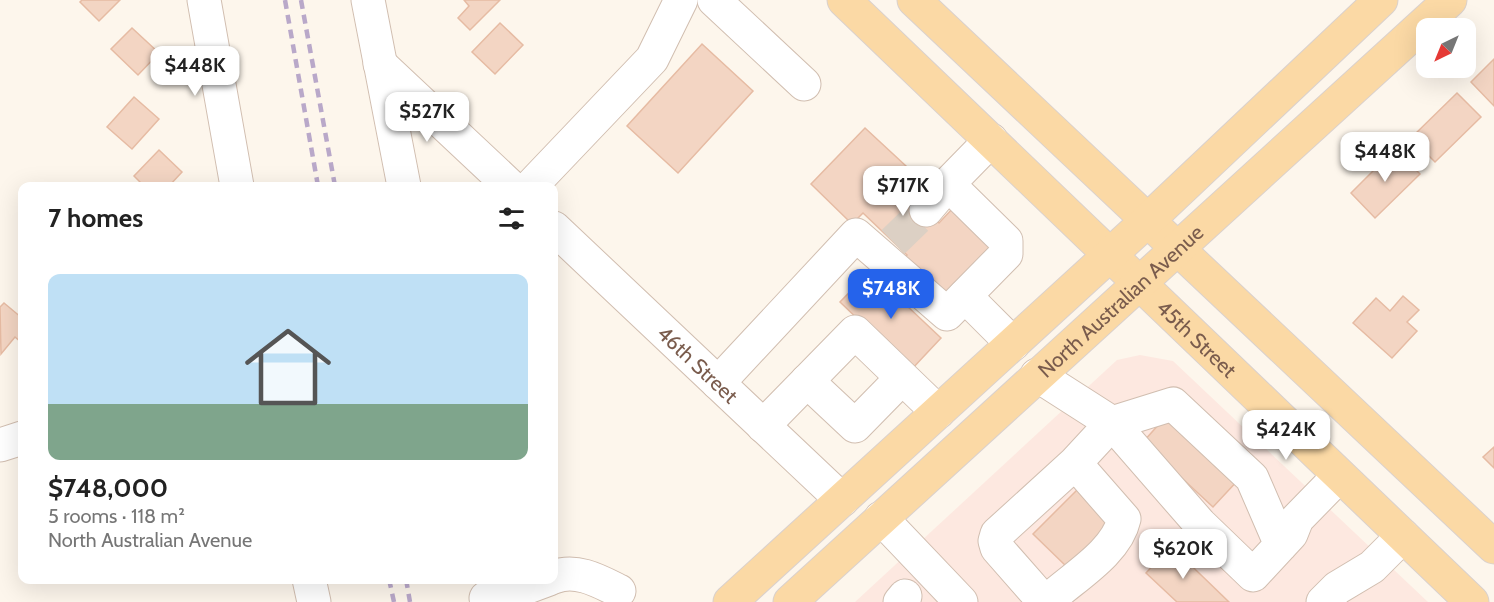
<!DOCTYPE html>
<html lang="en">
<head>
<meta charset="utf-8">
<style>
  :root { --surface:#fff; --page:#f2f2f2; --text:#222; --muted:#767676; --accent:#2563eb }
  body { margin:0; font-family:Cabin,sans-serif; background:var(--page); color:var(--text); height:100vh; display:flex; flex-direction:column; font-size:22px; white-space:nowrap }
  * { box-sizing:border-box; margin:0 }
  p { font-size:20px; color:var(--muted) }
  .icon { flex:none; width:33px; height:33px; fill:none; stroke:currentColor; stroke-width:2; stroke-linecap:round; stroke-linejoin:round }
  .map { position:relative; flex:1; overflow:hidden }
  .panel { position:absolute; left:18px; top:182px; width:540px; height:402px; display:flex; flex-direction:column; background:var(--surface); border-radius:12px; box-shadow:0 6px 24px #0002 }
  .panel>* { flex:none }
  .needle { width:39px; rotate:223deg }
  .controls { position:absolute; left:1416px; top:18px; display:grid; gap:12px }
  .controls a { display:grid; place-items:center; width:60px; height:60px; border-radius:12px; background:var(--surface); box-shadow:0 6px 24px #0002; font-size:30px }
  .price { position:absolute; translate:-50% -51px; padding:0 14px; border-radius:12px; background:#fff; color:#222; font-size:20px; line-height:39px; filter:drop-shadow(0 2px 3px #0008) }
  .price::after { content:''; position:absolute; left:50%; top:36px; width:18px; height:14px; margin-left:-9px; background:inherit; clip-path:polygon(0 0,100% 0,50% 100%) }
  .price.selected { background:var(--accent); color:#fff }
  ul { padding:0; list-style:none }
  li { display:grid; align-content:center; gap:12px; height:318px; padding:0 30px }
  li span { display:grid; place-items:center; height:186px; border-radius:12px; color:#555 }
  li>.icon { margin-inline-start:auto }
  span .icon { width:108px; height:108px; fill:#fffc; stroke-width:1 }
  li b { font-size:26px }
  h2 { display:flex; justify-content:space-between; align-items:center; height:72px; padding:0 30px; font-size:26px }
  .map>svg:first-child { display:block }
  .commercial { fill:#fde8e0 }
  .building { fill:#f3d5c3; stroke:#e6bba3; stroke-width:1.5 }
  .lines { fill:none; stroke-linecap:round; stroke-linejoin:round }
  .minor-tunnel { stroke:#dcd0c4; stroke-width:33; stroke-dasharray:33 16; stroke-linecap:butt }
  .minor-casing { stroke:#d1beb0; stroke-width:35 }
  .major-casing { stroke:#dad1cd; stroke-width:35 }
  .minor { stroke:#fff; stroke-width:33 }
  .major { stroke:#fbd9a5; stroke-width:33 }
  .rail { stroke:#b9a8c9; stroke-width:4.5; stroke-dasharray:9 6; stroke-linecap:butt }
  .labels { text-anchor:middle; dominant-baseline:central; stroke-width:6; stroke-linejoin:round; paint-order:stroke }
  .street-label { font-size:21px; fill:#7a5c4d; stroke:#fffaf3 }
</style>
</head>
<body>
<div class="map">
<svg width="1494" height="602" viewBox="0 0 1494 602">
  <rect width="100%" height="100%" fill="#fdf6ec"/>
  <!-- commercial -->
  <path class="commercial" d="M1140,355L1173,361L1428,602H855L1117,360Z"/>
  <!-- building -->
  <path class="building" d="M82,0H120L99,21L80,2Z
    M464,0H500L470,30L458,18L469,6Z
    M500,23L523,45L495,74L472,52Z
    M132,28L159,53L138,75L111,49Z
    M702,44L753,91L678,173L627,126Z
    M1494,59V106L1471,82Z
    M1457,93L1481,117L1435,162L1411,138Z
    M134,97L159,119L132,149L107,127Z
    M865,128L906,166L894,179L939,223L954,207L996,248L941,305L898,264L907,255L863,213L852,224L811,184Z
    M1395,149L1420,174L1375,218L1351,193Z
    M159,150L182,172L169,186H144L134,176Z
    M870,271L941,338L911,370L840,302Z
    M1403,296L1419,310L1407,322L1417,331L1392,358L1353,323L1376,298L1390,311Z
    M4,303L22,318V343L15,337L1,354L0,307Z
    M1170,412L1240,478L1213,507L1143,442Z
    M1494,447V468L1483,457Z
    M1079,488L1113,522L1068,568L1033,534Z
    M1171,546L1229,602H1177L1146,573Z"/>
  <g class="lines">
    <!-- minor-tunnel -->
    <path class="minor-tunnel" d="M893,242L926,210"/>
    <defs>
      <g id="minor">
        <path d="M204,0L237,186"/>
        <path d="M368,0L404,186"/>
        <path d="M714,0L804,84"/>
        <path d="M380,64L510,186"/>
        <path d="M531,186L652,59L681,0"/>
        <path d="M926,210L948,184"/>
        <path id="s1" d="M554,228L842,500"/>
        <path d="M965,296L1013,344"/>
        <path d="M1037,375L1112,423L1075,463L997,534L995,541L997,548L1040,597L1053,596C1077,575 1117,551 1124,519L1075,463"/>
        <path d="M807,381L855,426L902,378"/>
        <path d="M718,383L856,235L947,314L1006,254V241L948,184L991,140"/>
        <path d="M763,426L855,332L938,412"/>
        <path d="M0,445L22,438"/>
        <path d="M881,518L961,602"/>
        <path d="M1281,545L1252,478L1173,404L1112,423L1200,524L1253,575L1291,534L1297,519L1339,476"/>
        <path d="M554,577C576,568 599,581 619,591"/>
        <path d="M309,579L314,602"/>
        <path d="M486,598L517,591L549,579"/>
        <path d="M900,602L905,596"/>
        <path d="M1323,602L1337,588L1372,567L1403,536"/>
      </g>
      <g id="major">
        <path id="s2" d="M844,0L1472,602"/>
        <path d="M914,0L1494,547"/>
        <path d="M730,602L1147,221L1381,0"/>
        <path id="s3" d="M790,602L1450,0"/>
      </g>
    </defs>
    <!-- minor casing -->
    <use href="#minor" class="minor-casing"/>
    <!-- major casing -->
    <use href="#major" class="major-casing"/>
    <!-- minor -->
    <use href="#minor" class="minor"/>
    <!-- major -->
    <use href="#major" class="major"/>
    <!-- rail -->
    <path class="rail" d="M285,0L318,186
      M301,0L335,186
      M389,579L394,602
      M406,579L410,602"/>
  </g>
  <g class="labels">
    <!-- street labels -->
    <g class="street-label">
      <text stroke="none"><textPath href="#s3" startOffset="447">North Australian Avenue</textPath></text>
      <text stroke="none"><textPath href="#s2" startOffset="489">45th Street</textPath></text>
      <text stroke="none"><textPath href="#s1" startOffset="198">46th Street</textPath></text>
    </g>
  </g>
</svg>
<div class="controls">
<a><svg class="needle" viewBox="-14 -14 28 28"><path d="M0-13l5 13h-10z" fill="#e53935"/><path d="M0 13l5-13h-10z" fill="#767676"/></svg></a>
</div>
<b class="price" style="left:195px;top:97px">$448K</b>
<b class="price" style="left:427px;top:143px">$527K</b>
<b class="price" style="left:1385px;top:183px">$448K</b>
<b class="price" style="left:903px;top:217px">$717K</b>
<b class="price selected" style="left:891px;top:320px">$748K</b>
<b class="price" style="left:1286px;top:461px">$424K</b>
<b class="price" style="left:1183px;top:580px">$620K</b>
<section class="panel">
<h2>7 homes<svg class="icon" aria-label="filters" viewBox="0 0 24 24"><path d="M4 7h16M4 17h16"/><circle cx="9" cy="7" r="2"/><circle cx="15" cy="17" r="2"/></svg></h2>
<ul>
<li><span style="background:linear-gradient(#bfe0f5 70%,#7fa58c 0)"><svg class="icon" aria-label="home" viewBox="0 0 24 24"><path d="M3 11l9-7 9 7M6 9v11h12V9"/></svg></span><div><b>$748,000</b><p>5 rooms · 118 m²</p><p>North Australian Avenue</p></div></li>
</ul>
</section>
</div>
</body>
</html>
